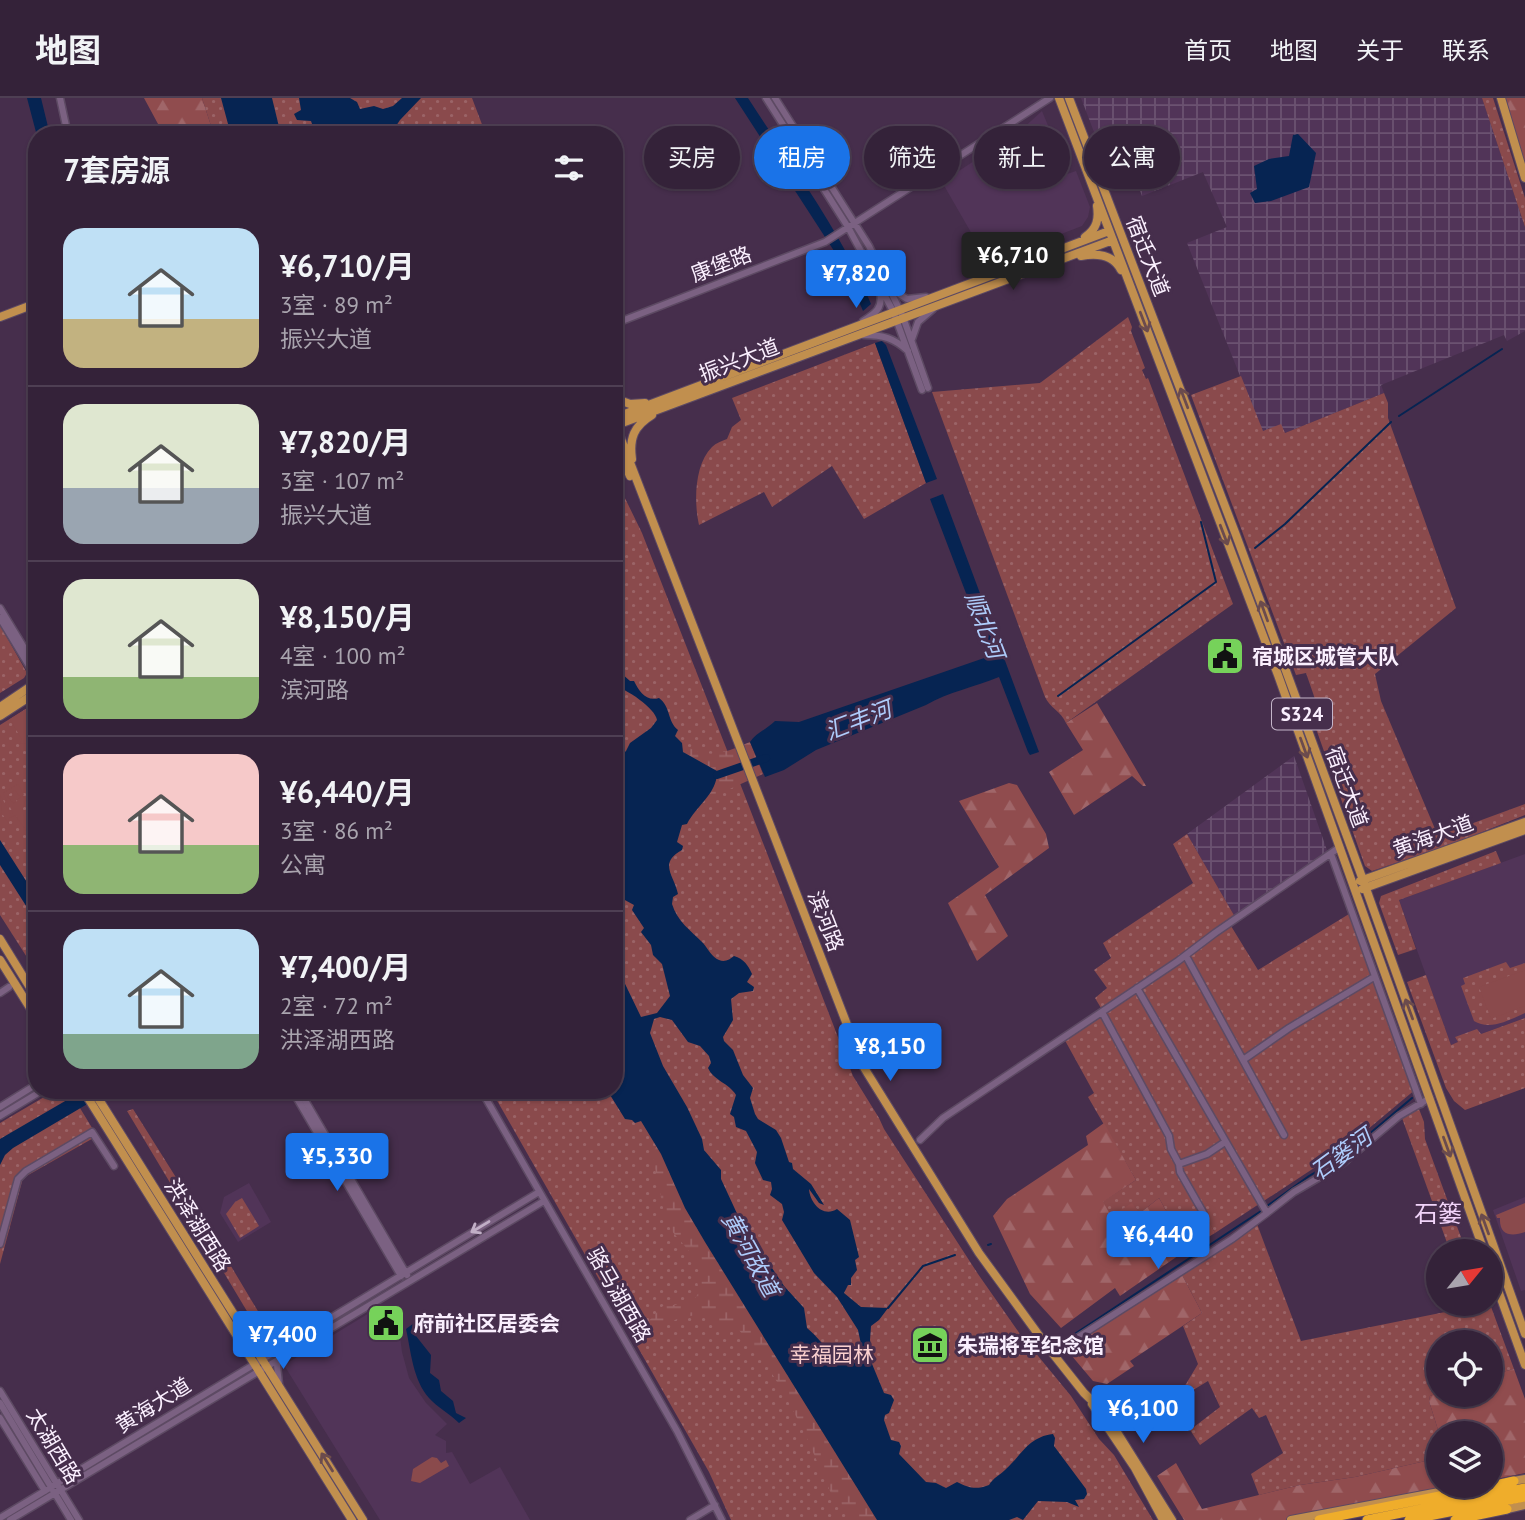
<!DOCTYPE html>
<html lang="zh">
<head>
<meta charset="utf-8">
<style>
  :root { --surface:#342239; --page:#3c2a41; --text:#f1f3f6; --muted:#a9a4ae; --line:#4e3f53; --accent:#1a73e8 }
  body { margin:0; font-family:"PT Sans","Noto Sans SC",sans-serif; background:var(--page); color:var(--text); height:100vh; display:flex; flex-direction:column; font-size:26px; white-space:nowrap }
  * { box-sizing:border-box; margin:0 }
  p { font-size:23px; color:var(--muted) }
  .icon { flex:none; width:38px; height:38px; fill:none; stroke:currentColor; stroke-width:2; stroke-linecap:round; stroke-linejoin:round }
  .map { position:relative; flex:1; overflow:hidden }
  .panel { position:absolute; left:28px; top:28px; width:595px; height:973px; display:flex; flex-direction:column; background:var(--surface); border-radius:28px; box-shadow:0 2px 5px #0004,0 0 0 2px var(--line) }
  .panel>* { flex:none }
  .banner { position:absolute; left:644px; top:28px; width:665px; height:63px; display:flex; gap:14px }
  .needle { width:46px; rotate:60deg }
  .tools { position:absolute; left:1426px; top:1141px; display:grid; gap:14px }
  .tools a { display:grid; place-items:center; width:77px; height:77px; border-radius:50%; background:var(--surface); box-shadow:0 2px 5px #0004,0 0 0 2px var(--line); font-size:35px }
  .price { position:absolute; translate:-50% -60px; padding:0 16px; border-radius:7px; background:var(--accent); color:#fff; font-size:23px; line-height:46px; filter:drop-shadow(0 2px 4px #0008) }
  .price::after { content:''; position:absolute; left:50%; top:42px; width:21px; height:16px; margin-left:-10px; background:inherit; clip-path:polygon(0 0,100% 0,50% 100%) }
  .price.current { background:#222; color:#fff }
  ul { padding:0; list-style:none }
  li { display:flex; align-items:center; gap:21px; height:175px; padding:0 35px }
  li+li { border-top:2px solid var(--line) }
  li span { display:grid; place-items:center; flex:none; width:196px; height:140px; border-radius:21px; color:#555 }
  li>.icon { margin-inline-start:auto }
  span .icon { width:84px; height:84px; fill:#fffc; stroke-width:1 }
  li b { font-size:30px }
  h2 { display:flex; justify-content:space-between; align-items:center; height:84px; padding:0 35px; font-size:30px }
  .tag { padding:0 24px; border-radius:32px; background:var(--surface); box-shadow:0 2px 5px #0004,0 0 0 2px var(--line); font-size:24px; line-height:63px }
  .tag.current { background:var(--accent); color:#fff }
  header { display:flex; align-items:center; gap:42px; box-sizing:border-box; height:98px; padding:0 35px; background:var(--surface); border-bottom:2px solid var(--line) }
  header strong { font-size:33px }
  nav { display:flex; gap:38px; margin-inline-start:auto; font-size:24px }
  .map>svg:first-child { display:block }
  .built { fill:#513458 }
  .industrial { fill:url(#industrial-grid) }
  .grass { fill:url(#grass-dots) }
  .forest { fill:url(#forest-firs) }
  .wetland { fill:url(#wetland-marsh) }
  .garden { fill:#8a4a4c }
  .water { fill:#062452; fill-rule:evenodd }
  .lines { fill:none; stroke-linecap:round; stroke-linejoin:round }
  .stream { stroke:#062452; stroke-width:2 }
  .river { stroke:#062452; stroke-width:8 }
  .minor-casing { stroke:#5d4a63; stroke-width:9 }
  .major-casing { stroke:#5d4a63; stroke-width:10 }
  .highway-casing { stroke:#5d4a63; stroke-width:11 }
  .minor { stroke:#7b6182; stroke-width:6 }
  .major { stroke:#c18f4e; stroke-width:8 }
  .highway { stroke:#efad2b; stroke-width:9 }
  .oneway { stroke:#6b4b4d }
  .oneway2 { stroke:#c1afc6 }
  .labels { text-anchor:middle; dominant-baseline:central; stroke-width:6; stroke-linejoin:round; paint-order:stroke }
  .shield { fill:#462e4c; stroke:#c4b5c9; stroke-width:2 }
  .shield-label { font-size:19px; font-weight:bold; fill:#faeffe }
  .street-label { font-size:21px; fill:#faeffe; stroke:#462e4c }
  .poi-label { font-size:21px; font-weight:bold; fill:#faeffe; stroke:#462e4c; text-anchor:start }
  .park-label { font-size:21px; fill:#fbd0cf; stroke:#462e4c }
  .water-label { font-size:23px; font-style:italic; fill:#aeccfb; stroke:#462e4c }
  .quarter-label { font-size:24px; fill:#f1d4f9; stroke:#462e4c }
</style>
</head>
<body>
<header>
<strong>地图</strong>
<nav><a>首页</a><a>地图</a><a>关于</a><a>联系</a></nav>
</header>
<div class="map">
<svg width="1525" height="1422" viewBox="0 0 1525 1422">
  <defs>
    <pattern id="industrial-grid" width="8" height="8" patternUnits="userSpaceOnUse" patternTransform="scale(1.75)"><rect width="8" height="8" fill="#513458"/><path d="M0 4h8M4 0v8" fill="none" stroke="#6b5271"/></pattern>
    <pattern id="grass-dots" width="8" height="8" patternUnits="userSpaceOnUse" patternTransform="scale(1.75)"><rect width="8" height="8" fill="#8a4a4c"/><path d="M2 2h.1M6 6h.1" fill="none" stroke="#9b6467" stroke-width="1.8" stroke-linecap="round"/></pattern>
    <pattern id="forest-firs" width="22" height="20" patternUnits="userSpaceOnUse" patternTransform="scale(1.75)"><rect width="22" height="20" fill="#904c4e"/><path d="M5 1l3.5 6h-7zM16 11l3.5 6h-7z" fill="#a06669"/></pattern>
    <pattern id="wetland-marsh" width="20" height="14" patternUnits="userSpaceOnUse" patternTransform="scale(1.75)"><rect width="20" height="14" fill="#8a4a4c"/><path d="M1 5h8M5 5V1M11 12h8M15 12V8" fill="none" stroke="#9b6467"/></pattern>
  </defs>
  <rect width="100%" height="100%" fill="#462e4c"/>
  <!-- built -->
  <path class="built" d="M1042,13L1049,30L1032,41L1047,83L1076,73L1090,109L1088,119L1082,128L988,164L942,84L1020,33Z
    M1525,756V920L1481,936L1455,939L1458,944L1451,947L1399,802Z
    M249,1085L271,1124L238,1144L220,1115L224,1099Z
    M1525,1099V1192L1521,1193L1493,1112Z
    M384,1206L399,1231L402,1254L409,1280L426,1305L447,1326L435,1337L446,1343V1355L452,1354L470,1386L500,1369L530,1422H380L284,1267Z"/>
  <!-- industrial -->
  <path class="industrial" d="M1081,0H1482L1525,129V233L1507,243L1504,237L1381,287L1384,295L1285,335L1262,333L1187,145L1227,129L1203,74L1142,98L1124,51L1104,60Z
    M1294,658L1328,755L1235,819L1187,736Z"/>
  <!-- grass -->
  <path class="grass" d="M202,0H472L486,37H214Z
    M1482,0H1493L1525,100V129Z
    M1128,219L1132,229L1131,233L1145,270L1142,272L1146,281L1148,280L1233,506L1066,625C1061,613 1050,610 1045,599L932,294L1040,285Z
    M875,245L926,385L864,421L832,368L772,409L764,394L699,427C694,405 694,367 712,349C716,345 722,343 727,341L732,329L741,322L732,300Z
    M1241,278L1263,333L1281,326L1285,335L1384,295L1388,305V320L1456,510L1375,576L1381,603L1438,738L1525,706V717L1452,746L1378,771L1372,773L1365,768L1315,628L1323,624L1306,575L1296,577L1191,297Z
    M614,372L621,392L642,435L743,693L853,978L879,1020L884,1031L978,1176L1020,1236L1071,1298L1099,1341L1114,1357L1153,1422H731L709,1374L491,992H614Z
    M0,527L27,575L24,580L0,595Z
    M37,604V875L0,817V627Z
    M1187,736L1235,819L1231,828L1258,872L1349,816L1416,991L1349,1047L1215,1135L1208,1123L1188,1134L1174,1127L1159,1100L1140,1115L1132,1106L1111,1119L1102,1104L1136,1082L1088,999L1094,995L1062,937L1101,910L1095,900L1107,890L1094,872L1111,860L1103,845L1193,785L1173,746Z
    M1496,753L1501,765L1399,802L1416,851L1398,857L1379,805L1381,798Z
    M1506,864L1510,870L1525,865V915C1509,922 1490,933 1474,923L1461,888L1465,886L1463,880Z
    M1426,877L1451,947L1458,944L1455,939L1477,931L1481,936L1525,920V990L1465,1012L1454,1003L1446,990L1407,884Z
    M56,992H69L97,1038L23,1080L0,1166V1025Z
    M133,1011L182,1089L175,1093L127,1013Z
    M1419,1011L1424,1024L1425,1041L1466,1153H1450L1402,1020Z
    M242,1100L259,1128L240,1140L226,1116L235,1104Z
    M201,1118L271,1235L263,1240L193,1123Z
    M1257,1126L1301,1243L1470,1209L1469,1206H1490L1514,1271L1491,1277V1244H1438V1295L1430,1298L1429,1303L1439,1335L1438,1353L1430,1362L1355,1379L1300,1387L1259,1397L1251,1376L1283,1355L1266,1317L1259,1320L1252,1310L1200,1347L1190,1332L1220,1309L1208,1283L1185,1297L1183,1291L1198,1266L1183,1228L1202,1215L1182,1177Z"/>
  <!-- forest -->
  <path class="forest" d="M144,0H202L214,37H164Z
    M1503,0H1525V73Z
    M1097,605L1146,688H1143L1132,678L1074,717L1049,674L1083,652L1066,625Z
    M1009,685L1017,687L1046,736L1049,750L985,797L1008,838L977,863L948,805L999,769L959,703Z
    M1104,1025L1136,1082L1103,1104L1111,1118L1132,1105L1140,1115L1159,1100L1174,1127L1181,1123L1188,1134L1208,1122L1215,1135L1185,1153L1120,1198L1115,1190L1061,1230L1030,1196L993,1118L1007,1101L1088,1047L1086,1038Z
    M1182,1177L1202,1215L1130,1263L1134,1268L1107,1286L1093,1283L1066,1251Z
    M1514,1271L1525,1301V1375L1491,1382V1335H1439L1429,1303L1430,1298L1438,1295L1491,1297V1277Z
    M1438,1353V1388H1463L1291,1422H1184L1157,1378L1176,1365L1202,1411L1300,1387L1355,1379L1430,1362Z"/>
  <!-- wetland -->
  <path class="wetland" d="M750,644L763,676L703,703L714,691L710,669L683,654L682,645C709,663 723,655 750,644Z
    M657,1048L685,1110L705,1144L877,1422H852L833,1400L806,1338L785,1297L766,1266L739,1232L732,1230L723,1232L713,1223L709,1216C693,1217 674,1219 660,1230C655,1234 654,1238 647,1240L644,1238L642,1230L663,1208L692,1205L699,1194L697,1182L705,1172L671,1132L665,1119L652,1056Z"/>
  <!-- garden -->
  <path class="garden" d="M37,604V645L19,646L22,642L10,621Z
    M18,686L24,697L19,698L15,692L7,698L14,706L21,698L26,700L22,714L28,726L27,731L30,739L37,744V748L15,717L8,721L9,726L3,717L0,718L2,713L0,696L10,716L13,715L3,695Z
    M1525,872V908L1491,921L1479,889Z
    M1525,1105V1134C1511,1139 1499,1137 1500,1120H1497L1496,1117Z
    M432,1359L437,1360L441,1365L446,1362L449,1368L420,1385L411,1383L413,1371Z"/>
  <!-- water -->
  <path class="water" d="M27,0H41L50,37L37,38Z
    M221,0H272L281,37H231Z
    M299,0H350L357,4L360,11L374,8L383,11L393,8L402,0H421L400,22L390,37H316L311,23L297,22L294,16L301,12Z
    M735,0H748C791,67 841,133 871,206L863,213L848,178L836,156Z
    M1298,36L1316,55L1309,89L1271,103L1255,105L1250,95L1257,91L1254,68L1269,61L1289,58L1293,37Z
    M882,243L886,247L937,381L926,385L875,245Z
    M943,396L1039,654L1030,657L1028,654L999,579C975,589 948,594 926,607L816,652L784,672L765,679L750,644C756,635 767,631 775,623L799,624L990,558L930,401Z
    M614,558L621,575L630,583H634C639,593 646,604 659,600C671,609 667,623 678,632L675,638L682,645L683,654L717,673C718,695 696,708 687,726L682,727L677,744L683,748L682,752C658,765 674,777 678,796L673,799L672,806C677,823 691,833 703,845C708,851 712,859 719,862C725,865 730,861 734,858C744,861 748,867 752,876L747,884L754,889L753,893L739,895L731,901L733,922L723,939L724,943L733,952L743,977L753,990L750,1000L755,1016L758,1021L776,1032L781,1040L789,1064L792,1065L793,1071L811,1086L824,1107L819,1105L809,1091C810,1105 823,1120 837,1111L850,1122L859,1159L855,1162L857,1172L851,1180V1187H848L844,1195L861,1209L888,1210L879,1222L871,1228L870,1242L872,1252L870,1261L884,1295L891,1297L894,1302L889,1315L885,1317L884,1322L891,1342L899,1344L901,1348L899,1356L926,1384L936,1385L946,1390L957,1384C969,1390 976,1392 989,1387C994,1379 999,1378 1005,1372C1022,1357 1028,1339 1053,1336L1055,1340L1054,1348L1086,1391L1087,1396L1084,1401L1075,1402L1079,1409L1067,1404L1038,1403L1023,1422L1017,1419L1009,1422H877L705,1144L685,1110L661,1056L641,1023L635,1025L632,1022L625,1021L607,992H614V863L641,919L657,915L670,898L662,866L653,857L651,847L641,834L644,830L632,812L634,807L623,801L614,781V659L620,658L626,653L630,645L651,630L657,622C656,611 625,589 614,589L620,581ZM660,919L672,922L688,944L700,948L709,958L711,965L708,970C714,983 729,985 736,997L730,1016L734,1019L736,1029L746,1033L757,1054L755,1065L763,1082L771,1084L772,1091L770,1097L782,1106L784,1114L782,1122L814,1175L837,1199L858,1232L862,1251L835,1258C825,1250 818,1239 807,1230L804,1210L784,1188L740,1122L721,1081V1072L704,1052L702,1041L687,1009L663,968L650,935L654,921Z
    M0,742L37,800V825L0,767Z
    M84,992H111L13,1050L5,1057L0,1067V1041Z
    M414,1225L416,1238L431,1257L430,1275L439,1282L441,1293L453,1303L456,1315L466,1320L459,1325C450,1316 437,1309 429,1300C413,1282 411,1254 406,1231Z"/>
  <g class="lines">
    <!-- stream -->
    <path class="stream" d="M1399,318L1502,251
      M1255,450L1285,426L1391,324
      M1058,598L1216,484L1201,424
      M1267,1108L1309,1078L1343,1058L1412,1000
      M988,1147L991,1146
      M888,1210L923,1168L955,1157
      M1061,1245L1261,1113"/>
    <!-- river -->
    <path class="river" d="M717,677L766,660"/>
    <defs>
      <path id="minor" d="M60,0L68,37
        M766,0L848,129L893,213L922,292
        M775,0L869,148L903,219L928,290
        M891,191L907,201L926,199
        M863,223C876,215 883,210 880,194
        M614,226L825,144L1050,0
        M864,237C883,237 894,240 908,253
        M912,241L918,224L933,211
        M0,510L37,571
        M0,520L37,581
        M1331,756L1421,1006
        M1186,858L1284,1037
        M1137,890L1267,1115L1294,1094L1342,1066L1399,1018L1430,1000
        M0,895L9,889
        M1102,914L1169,1038L1171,1051L1179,1066L1180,1074L1204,1116
        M1243,962L1289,930L1374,879
        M292,992L401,1178
        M299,992L407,1177
        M481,992L677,1333L722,1422
        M0,1009L37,986
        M0,1018L43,992
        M920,1042L943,1020L1178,863L1215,835L1340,749
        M1179,1066L1207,1056L1225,1044
        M0,1146L18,1081L26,1073L92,1034L114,1068
        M251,1242L264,1250H277
        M1063,1249L1232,1141L1267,1115
        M279,1286L277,1267L280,1259
        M0,1293L79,1422
        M0,1305L71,1422
        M0,1320L45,1393
        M0,1420L539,1094
        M10,1422L544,1103
        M690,1422L715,1407"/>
      <path id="major" d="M1059,0L1278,577L1484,1153
        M1069,0L1236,437L1359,771L1525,1236
        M1501,0L1525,80
        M1085,139C1097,131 1099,121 1097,108
        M1081,158C1097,155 1113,156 1121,172
        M0,219L37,205
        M614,300L630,306L645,305
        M614,320L1109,133
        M614,323L863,968L979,1155L1046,1247L1084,1295L1105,1315L1172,1422
        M614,328L1113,142
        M614,351L620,356L630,378
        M632,361C629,340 634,328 652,317
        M0,609L37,584
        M0,618L37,594
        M1360,783L1525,724
        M1362,791L1525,732
        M0,841L37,901
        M0,862L37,921
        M83,992L352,1422
        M93,992L363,1422
        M1491,1173L1525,1267
        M1092,1306L1135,1370L1163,1422
        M1508,1384L1525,1381
        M1503,1412L1525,1407
        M1291,1422L1471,1388"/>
      <path id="highway" d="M1491,1388L1514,1383
        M1319,1422L1490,1388
        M1367,1422L1525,1390
        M1409,1422L1525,1399
        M1455,1422L1507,1411"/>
    </defs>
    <!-- minor casing -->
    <use href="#minor" class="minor-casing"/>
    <!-- major casing -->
    <use href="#major" class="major-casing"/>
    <!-- highway casing -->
    <use href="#highway" class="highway-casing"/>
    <!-- minor -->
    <use href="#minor" class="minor"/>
    <!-- major -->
    <use href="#major" class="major"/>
    <!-- highway -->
    <use href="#highway" class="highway"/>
  </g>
  <!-- one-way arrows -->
  <defs><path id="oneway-shaft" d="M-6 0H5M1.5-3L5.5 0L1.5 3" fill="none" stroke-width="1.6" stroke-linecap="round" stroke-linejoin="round" transform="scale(1.75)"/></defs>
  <g class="oneway">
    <use href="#oneway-shaft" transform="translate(1144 224) rotate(69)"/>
    <use href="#oneway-shaft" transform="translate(1184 300) rotate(-111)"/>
    <use href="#oneway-shaft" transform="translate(1224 437) rotate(69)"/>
    <use href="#oneway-shaft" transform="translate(1264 513) rotate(-110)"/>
    <use href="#oneway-shaft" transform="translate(1304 650) rotate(70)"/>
    <use href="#oneway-shaft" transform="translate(1409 911) rotate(-110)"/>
    <use href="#oneway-shaft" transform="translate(1447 1049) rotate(70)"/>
    <use href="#oneway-shaft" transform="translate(1485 1126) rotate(-110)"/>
    <use href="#oneway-shaft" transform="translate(327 1364) rotate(-122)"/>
  </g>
  <use class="oneway2" href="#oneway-shaft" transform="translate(480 1129) rotate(149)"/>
  <!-- icons -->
  <defs>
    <symbol id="civic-square" viewBox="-11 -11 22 22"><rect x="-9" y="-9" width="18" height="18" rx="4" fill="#76d25a" stroke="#462e4c"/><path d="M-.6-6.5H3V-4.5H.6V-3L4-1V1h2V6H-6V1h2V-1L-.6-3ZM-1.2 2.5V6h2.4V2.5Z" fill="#111"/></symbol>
    <symbol id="museum-square" viewBox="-11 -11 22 22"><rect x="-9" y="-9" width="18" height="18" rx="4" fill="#76d25a" stroke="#462e4c"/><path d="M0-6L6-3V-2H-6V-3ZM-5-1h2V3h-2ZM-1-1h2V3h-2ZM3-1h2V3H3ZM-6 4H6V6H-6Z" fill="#111"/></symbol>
  </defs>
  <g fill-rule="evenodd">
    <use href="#civic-square" x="1203" y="536" width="44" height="44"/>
    <use href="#civic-square" x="364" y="1203" width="44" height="44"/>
    <use href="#museum-square" x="908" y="1225" width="44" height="44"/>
  </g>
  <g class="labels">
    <!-- shield labels -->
    <rect class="shield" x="1272" y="600.5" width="60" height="31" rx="5"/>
    <g class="shield-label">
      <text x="1302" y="616">S324</text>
    </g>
    <!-- street labels -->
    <g class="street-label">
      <text transform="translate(1148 158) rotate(69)">宿迁大道</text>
      <text transform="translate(721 166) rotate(-21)">康堡路</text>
      <text transform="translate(739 262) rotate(-21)">振兴大道</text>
      <text transform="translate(1347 689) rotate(70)">宿迁大道</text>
      <text transform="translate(1433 738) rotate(-20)">黄海大道</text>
      <text transform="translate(826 823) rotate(69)">滨河路</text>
      <text transform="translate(198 1127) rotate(58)">洪泽湖西路</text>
      <text transform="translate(619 1197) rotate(60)">骆马湖西路</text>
      <text transform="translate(153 1307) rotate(-32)">黄海大道</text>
      <text transform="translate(54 1348) rotate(59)">太湖西路</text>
    </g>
    <!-- poi labels -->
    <g class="poi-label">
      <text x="1252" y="558">宿城区城管大队</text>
      <text x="413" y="1225">府前社区居委会</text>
      <text x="957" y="1247">朱瑞将军纪念馆</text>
    </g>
    <!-- park labels -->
    <g class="park-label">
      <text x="832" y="1256">幸福园林</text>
    </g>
    <!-- water labels -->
    <g class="water-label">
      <text transform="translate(985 527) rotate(69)">顺北河</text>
      <text transform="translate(858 622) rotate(-21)">汇丰河</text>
      <text transform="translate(1341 1056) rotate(-36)">石篓河</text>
      <text transform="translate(751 1156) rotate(61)">黄河故道</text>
    </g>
    <!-- quarter labels -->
    <g class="quarter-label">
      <text x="1438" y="1115">石篓</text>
    </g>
  </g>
</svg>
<div class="tools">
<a><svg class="needle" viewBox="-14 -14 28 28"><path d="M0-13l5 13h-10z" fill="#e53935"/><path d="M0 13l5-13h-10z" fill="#a9a4ae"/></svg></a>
<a><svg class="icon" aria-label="locate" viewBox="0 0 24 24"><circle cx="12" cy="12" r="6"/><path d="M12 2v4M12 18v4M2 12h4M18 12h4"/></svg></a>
<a><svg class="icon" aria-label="layers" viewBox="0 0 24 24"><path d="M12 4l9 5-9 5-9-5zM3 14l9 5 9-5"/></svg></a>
</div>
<b class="price current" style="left:1013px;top:194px">¥6,710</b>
<b class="price" style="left:856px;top:212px">¥7,820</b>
<b class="price" style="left:890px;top:985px">¥8,150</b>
<b class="price" style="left:337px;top:1095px">¥5,330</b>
<b class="price" style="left:1158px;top:1173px">¥6,440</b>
<b class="price" style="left:283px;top:1273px">¥7,400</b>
<b class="price" style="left:1143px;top:1347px">¥6,100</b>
<div class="banner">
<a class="tag">买房</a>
<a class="tag current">租房</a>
<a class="tag">筛选</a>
<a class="tag">新上</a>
<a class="tag">公寓</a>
</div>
<section class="panel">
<h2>7套房源<svg class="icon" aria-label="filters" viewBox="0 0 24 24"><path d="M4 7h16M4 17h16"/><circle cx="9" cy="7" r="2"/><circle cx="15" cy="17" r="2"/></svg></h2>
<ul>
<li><span style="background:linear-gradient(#bfe0f5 65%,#c2b280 0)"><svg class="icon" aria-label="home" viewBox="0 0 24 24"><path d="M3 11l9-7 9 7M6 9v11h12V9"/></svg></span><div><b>¥6,710/月</b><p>3室 · 89 m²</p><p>振兴大道</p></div></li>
<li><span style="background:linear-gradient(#dfe7d0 60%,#9aa5b1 0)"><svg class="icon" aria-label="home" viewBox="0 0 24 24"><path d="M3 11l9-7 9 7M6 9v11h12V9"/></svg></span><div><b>¥7,820/月</b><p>3室 · 107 m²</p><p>振兴大道</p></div></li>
<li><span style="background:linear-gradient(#dfe7d0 70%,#8fb573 0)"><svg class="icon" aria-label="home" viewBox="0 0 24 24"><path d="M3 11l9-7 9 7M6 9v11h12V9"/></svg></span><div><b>¥8,150/月</b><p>4室 · 100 m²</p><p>滨河路</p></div></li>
<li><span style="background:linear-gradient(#f6c9c9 65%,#8fb573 0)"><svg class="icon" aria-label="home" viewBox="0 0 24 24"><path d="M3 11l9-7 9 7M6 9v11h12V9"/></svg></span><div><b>¥6,440/月</b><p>3室 · 86 m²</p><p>公寓</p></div></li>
<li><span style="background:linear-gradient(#bfe0f5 75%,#7fa58c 0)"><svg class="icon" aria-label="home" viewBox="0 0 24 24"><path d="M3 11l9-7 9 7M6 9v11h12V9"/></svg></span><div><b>¥7,400/月</b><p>2室 · 72 m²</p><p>洪泽湖西路</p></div></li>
</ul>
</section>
</div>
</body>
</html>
